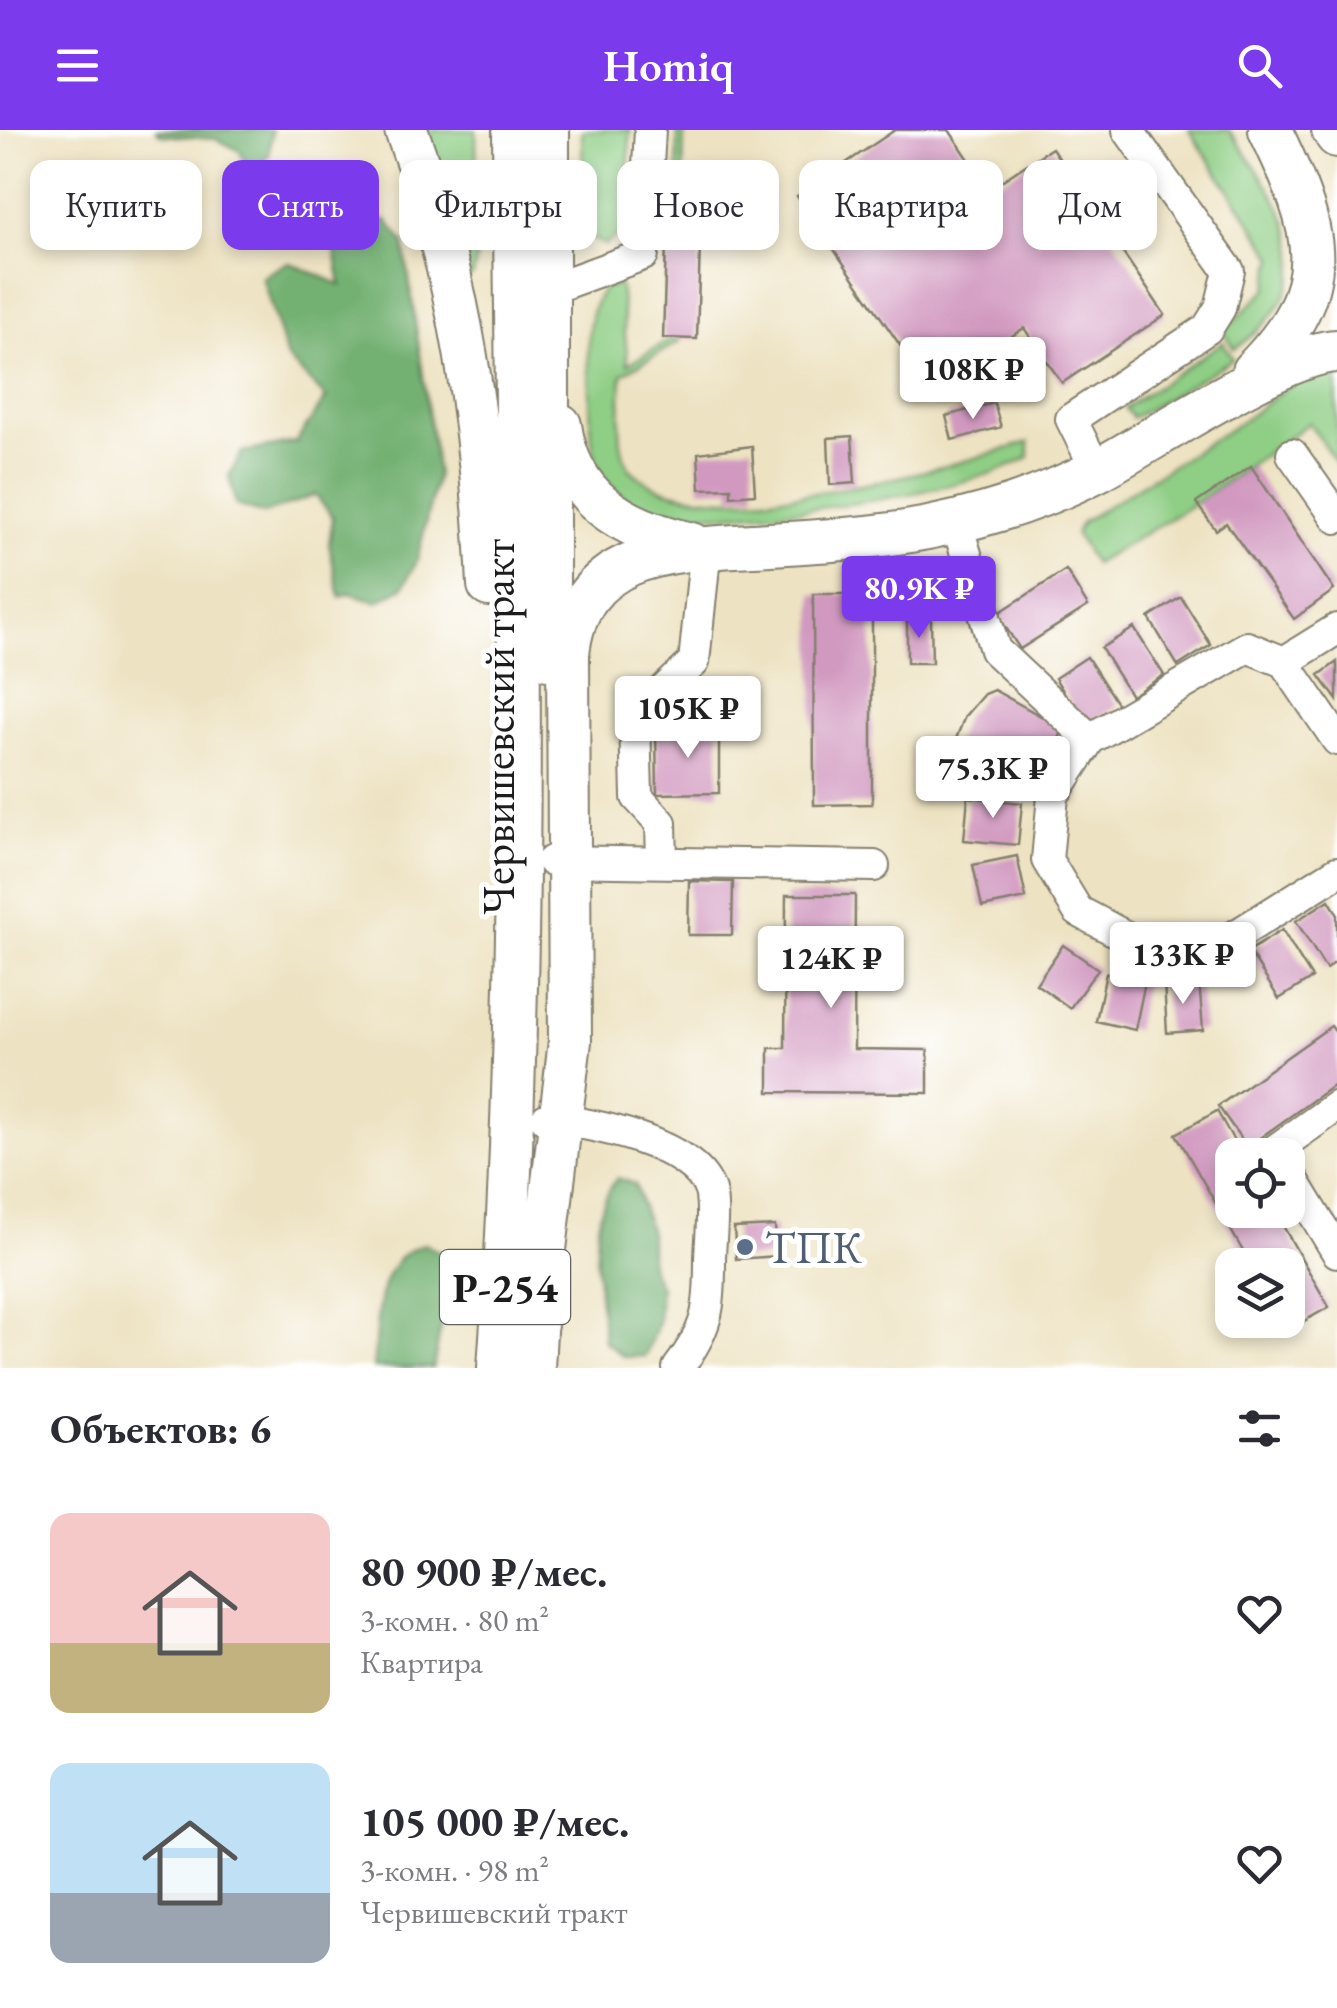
<!DOCTYPE html>
<html lang="ru">
<head>
<meta charset="utf-8">
<style>
  :root { --surface:#fff; --page:#f7f7f7; --text:#2b2b33; --muted:#7c7c81; --accent:#7c3aed }
  body { margin:0; font-family:"EB Garamond",serif; background:var(--page); color:var(--text); height:100vh; display:flex; flex-direction:column; font-size:38px; white-space:nowrap }
  * { box-sizing:border-box; margin:0 }
  p { font-size:32px; color:var(--muted) }
  .icon { flex:none; width:55px; height:55px; fill:none; stroke:currentColor; stroke-width:2; stroke-linecap:round; stroke-linejoin:round }
  .map { position:relative; height:1238px; overflow:hidden }
  .drawer { display:flex; flex-direction:column; background:var(--surface); flex:1 }
  .drawer>* { flex:none }
  .top-card { position:absolute; left:30px; top:30px; width:1278px; height:90px; display:flex; gap:20px }
  .fabs { position:absolute; left:1215px; top:1008px; display:grid; gap:20px }
  .fabs a { display:grid; place-items:center; width:90px; height:90px; border-radius:20px; background:var(--surface); box-shadow:0 5px 15px #0003; font-size:50px }
  .price { position:absolute; translate:-50% -85px; padding:0 22px; border-radius:10px; background:#fff; color:#222; font-size:32px; line-height:65px; filter:drop-shadow(0 2px 5px #0008) }
  .price::after { content:''; position:absolute; left:50%; top:60px; width:30px; height:22px; margin-left:-15px; background:inherit; clip-path:polygon(0 0,100% 0,50% 100%) }
  .price.selected { background:var(--accent); color:#fff }
  ul { padding:0; list-style:none }
  li { display:flex; align-items:center; gap:30px; height:250px; padding:0 50px }
  li span { display:grid; place-items:center; flex:none; width:280px; height:200px; border-radius:20px; color:#555 }
  li>.icon { margin-inline-start:auto }
  span .icon { width:120px; height:120px; fill:#fffc; stroke-width:1 }
  li b { font-size:42px }
  h2 { display:flex; justify-content:space-between; align-items:center; height:120px; padding:0 50px; font-size:42px }
  .pill { padding:0 35px; border-radius:20px; background:var(--surface); box-shadow:0 5px 15px #0003; font-size:35px; line-height:90px }
  .pill.selected { background:var(--accent); color:#fff }
  header { display:flex; justify-content:space-between; align-items:center; height:130px; padding:0 50px; background:var(--accent); color:#fff; font-size:45px; font-weight:600 }
  .map>svg:first-child { display:block }
  .green { fill:#8fce85; stroke:#567550; stroke-width:2.5 }
  .forest { fill:#73b172; stroke:#486647; stroke-width:2.5 }
  .building { fill:#d199c0 }
  .lines { fill:none; stroke-linecap:round; stroke-linejoin:round }
  .minor-casing { stroke:#847f6e; stroke-width:34 }
  .highway-casing { stroke:#847f6e; stroke-width:46 }
  .minor { stroke:#fff; stroke-width:30 }
  .highway { stroke:#fff; stroke-width:42 }
  .service-dot { fill:#5c6f8a; stroke:#fff; stroke-width:4 }
  .labels { text-anchor:middle; dominant-baseline:central; stroke-width:10; stroke-linejoin:round; paint-order:stroke }
  .shield { fill:#fff; stroke:#606060; stroke-width:2.5 }
  .shield-label { font-size:42px; font-weight:bold; fill:#1c1c1c }
  .street-label { font-size:45px; fill:#1c1c1c; stroke:#fff }
  .service-label { font-size:45px; fill:#4e5e75; stroke:#fff; text-anchor:start }
</style>
</head>
<body>
<header><svg class="icon" aria-label="menu" viewBox="0 0 24 24"><path d="M4 6h16M4 12h16M4 18h16"/></svg>Homiq<svg class="icon" aria-label="search" viewBox="0 0 24 24"><circle cx="10" cy="10" r="6"/><path d="M15 15l6 6"/></svg></header>
<div class="map">
<svg width="1337" height="1238" viewBox="0 0 1337 1238">
  <rect width="100%" height="100%" fill="#fff"/>
  <filter id="ink" filterUnits="userSpaceOnUse"><feTurbulence type="fractalNoise" baseFrequency=".01" numOctaves="2"/><feDisplacementMap in="SourceGraphic" scale="20" xChannelSelector="R" yChannelSelector="G"/><feConvolveMatrix kernelMatrix="1 2 1 2 8 2 1 2 1" color-interpolation-filters="sRGB"/></filter>
  <filter id="wash" filterUnits="userSpaceOnUse"><feTurbulence type="fractalNoise" baseFrequency=".0048" numOctaves="4" result="noise"/><feDisplacementMap in="SourceGraphic" scale="40" xChannelSelector="R" yChannelSelector="G"/><feGaussianBlur stdDeviation="2.25" result="paint"/><feColorMatrix in="noise" values="0 0 0 0 0 0 0 0 0 0 0 0 0 0 0 0 0 1.4 0 .05"/><feComposite in="paint" operator="in"/></filter>
  <g filter="url(#wash)">
    <rect width="100%" height="100%" fill="#ede2c1"/>
    <!-- green -->
    <path class="green" d="M421,0H476L477,125L473,145L467,148Z
      M582,0H630L626,91L620,104L605,115L588,106L583,93Z
      M678,0H684L679,212L622,244C622,270 613,323 633,342C702,407 948,338 1029,312V327C964,366 693,407 627,369C589,348 591,306 590,268C590,232 581,187 604,158L620,155L628,234L673,208Z
      M1189,0H1229C1289,82 1337,147 1234,219L1223,201L1267,159L1274,127Z
      M1223,212L1233,229L1133,288L1125,278Z
      M1337,234V334L1309,293L1196,373L1094,434L1075,403L1082,392L1243,291L1303,244Z"/>
    <!-- forest -->
    <path class="forest" d="M156,0H272L269,25L250,46L240,21L216,9L161,5Z
      M338,77L360,93L387,90L404,113L437,344L417,431L403,457L377,472L350,463L340,467L329,414L333,387L315,365L264,384L236,375L229,346L242,322L296,312L326,268L287,228L262,147L288,132L341,155L332,103Z
      M617,1048L635,1054L650,1103V1136L660,1157L658,1193L645,1226L624,1227L604,1211C600,1157 583,1093 617,1048Z
      M425,1114L441,1123L449,1156L433,1238H373C378,1192 373,1128 425,1114Z"/>
    <g id="blocks">
      <!-- building -->
      <path class="building" d="M895,0H949L989,59L1052,18L1165,185L1062,253L1024,198L931,260L797,66Z
        M668,49L702,50L697,209L663,208Z
        M994,273L1001,297L952,310L946,286Z
        M852,306L855,353L830,355L828,308Z
        M752,316L755,364L731,366V358L700,359L698,323Z
        M1251,336L1334,460L1294,489L1226,393L1216,400L1196,373Z
        M1066,440L1088,476L1020,519L997,484Z
        M813,464H872V674L814,675Z
        M1181,467L1211,515L1178,536L1149,488Z
        M907,488H931L932,533H907Z
        M1134,498L1164,545L1131,566L1101,518Z
        M1087,527L1118,575L1085,596L1055,548Z
        M1337,532V570L1319,545Z
        M994,560L1064,599L1028,665L983,640L977,652L943,642L965,586L984,564Z
        M719,599V663L657,664L656,600Z
        M968,667L1022,673L1018,715L964,710Z
        M1017,726L1026,768L982,777L973,735Z
        M689,751L733,752L732,805H688Z
        M786,765H855L854,919L928,920V963L769,962V918H785Z
        M1329,770L1337,783V831L1326,839L1296,791Z
        M1282,800L1312,848L1279,869L1249,821Z
        M1063,815L1098,839L1070,878L1036,854Z
        M1106,843L1145,852L1135,900L1096,891Z
        M1199,851L1203,900L1167,903L1164,853Z
        M1331,896L1337,904V953L1247,1017L1218,976Z
        M1217,981L1242,1025H1232V1080H1274L1329,1177L1288,1200L1282,1190H1288V1135H1251L1176,1004Z
        M775,1096L777,1126L736,1129L734,1098Z"/>
    </g>
  </g>
  <g filter="url(#ink)">
    <use href="#blocks" fill-opacity="0" stroke="#847f6e" stroke-width="2.5"/>
    <g class="lines">
      <defs>
        <path id="minor" d="M547,160L643,125L650,0
          M1292,324L1337,388
          M1097,341L1071,289L1207,199L1220,178L1229,141L1128,0
          M956,391L995,520L1090,609
          M1337,499L1284,532L1337,610
          M1284,532L1247,517L1090,609L1053,666L1047,730L1078,781L1149,819L1219,816L1337,742
          M552,731L874,736
          M662,732L661,693L637,667L635,587L694,532L706,417
          M546,989C589,992 695,1013 710,1061C715,1080 710,1110 710,1131C710,1180 708,1198 678,1238
          M1278,1025L1275,1020L1337,976
          M1288,1041L1337,1122"/>
        <path id="highway" d="M406,0C461,147 482,299 489,455
          M548,0V529
          M1333,0L1337,6
          M1253,241C1337,157 1319,102 1270,0
          M560,295C570,370 624,399 692,414
          M536,1194L570,911L568,524C579,414 684,420 770,414C823,411 876,408 928,398C988,386 1046,367 1100,339C1152,311 1285,222 1337,221
          M499,1238C528,827 518,412 514,0
          M533,1238L537,1165"/>
      </defs>
      <!-- minor casing -->
      <use href="#minor" class="minor-casing"/>
      <!-- highway casing -->
      <use href="#highway" class="highway-casing"/>
      <!-- minor -->
      <use href="#minor" class="minor"/>
      <!-- highway -->
      <use href="#highway" class="highway"/>
    </g>
  </g>
  <!-- markers -->
  <circle class="service-dot" cx="745" cy="1117" r="10"/>
  <g class="labels">
    <!-- shield labels -->
    <rect class="shield" x="440" y="1120" width="130" height="74" rx="8"/>
    <g class="shield-label">
      <text x="505" y="1157">Р-254</text>
    </g>
    <!-- street labels -->
    <g class="street-label">
      <text transform="translate(498 597) rotate(-90)">Червишевский тракт</text>
    </g>
    <!-- service labels -->
    <g class="service-label">
      <text x="765" y="1117">ТПК</text>
    </g>
  </g>
</svg>
<div class="fabs">
<a><svg class="icon" aria-label="locate" viewBox="0 0 24 24"><circle cx="12" cy="12" r="6"/><path d="M12 2v4M12 18v4M2 12h4M18 12h4"/></svg></a>
<a><svg class="icon" aria-label="layers" viewBox="0 0 24 24"><path d="M12 4l9 5-9 5-9-5zM3 14l9 5 9-5"/></svg></a>
</div>
<b class="price" style="left:973px;top:292px">108K ₽</b>
<b class="price selected" style="left:919px;top:511px">80.9K ₽</b>
<b class="price" style="left:688px;top:631px">105K ₽</b>
<b class="price" style="left:993px;top:691px">75.3K ₽</b>
<b class="price" style="left:1183px;top:877px">133K ₽</b>
<b class="price" style="left:831px;top:881px">124K ₽</b>
<div class="top-card">
<a class="pill">Купить</a>
<a class="pill selected">Снять</a>
<a class="pill">Фильтры</a>
<a class="pill">Новое</a>
<a class="pill">Квартира</a>
<a class="pill">Дом</a>
</div>
</div>
<section class="drawer">
<h2>Объектов: 6<svg class="icon" aria-label="filters" viewBox="0 0 24 24"><path d="M4 7h16M4 17h16"/><circle cx="9" cy="7" r="2"/><circle cx="15" cy="17" r="2"/></svg></h2>
<ul>
<li><span style="background:linear-gradient(#f6c9c9 65%,#c2b280 0)"><svg class="icon" aria-label="home" viewBox="0 0 24 24"><path d="M3 11l9-7 9 7M6 9v11h12V9"/></svg></span><div><b>80 900 ₽/мес.</b><p>3-комн. · 80 m²</p><p>Квартира</p></div><svg class="icon" aria-label="heart" viewBox="0 0 24 24"><path d="M12 20l-8-8c-3-5 5-10 8-4 3-6 11-1 8 4z"/></svg></li>
<li><span style="background:linear-gradient(#bfe0f5 65%,#9aa5b1 0)"><svg class="icon" aria-label="home" viewBox="0 0 24 24"><path d="M3 11l9-7 9 7M6 9v11h12V9"/></svg></span><div><b>105 000 ₽/мес.</b><p>3-комн. · 98 m²</p><p>Червишевский тракт</p></div><svg class="icon" aria-label="heart" viewBox="0 0 24 24"><path d="M12 20l-8-8c-3-5 5-10 8-4 3-6 11-1 8 4z"/></svg></li>
</ul>
</section>
</body>
</html>
